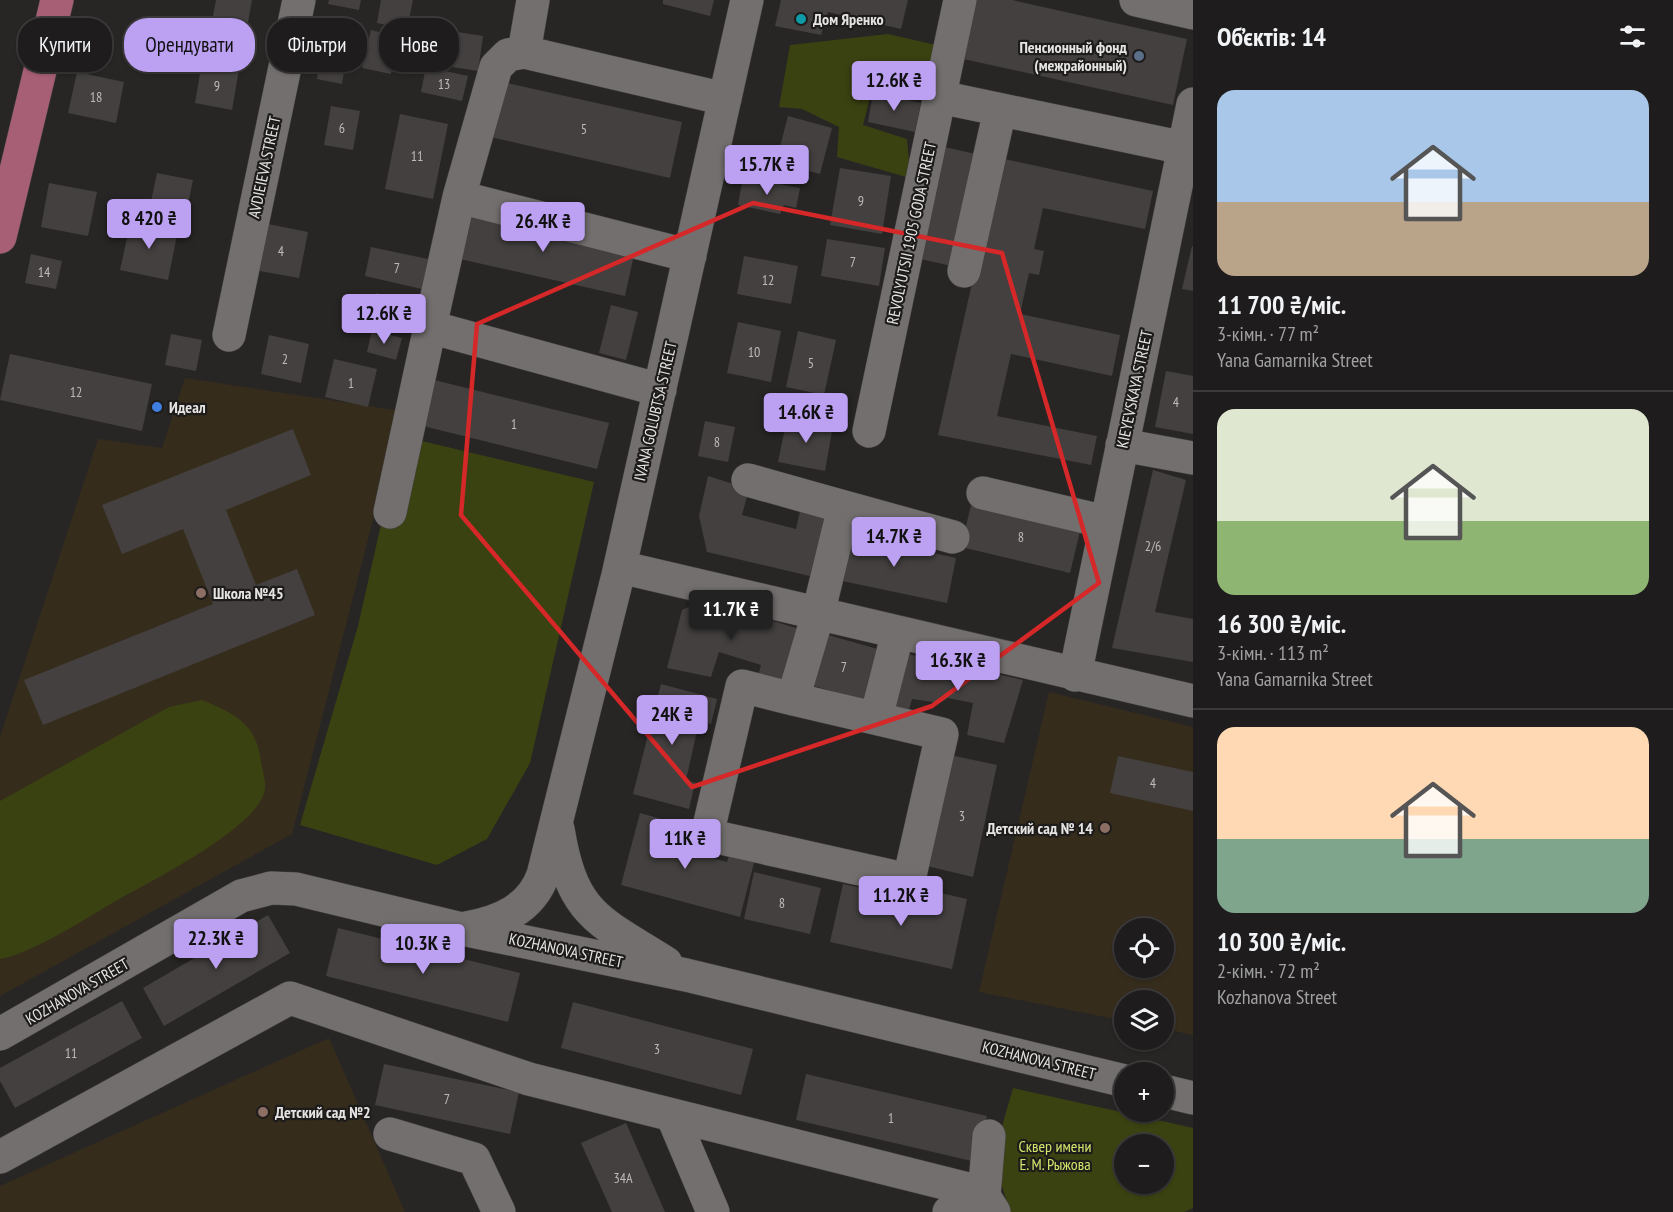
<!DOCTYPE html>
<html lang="uk">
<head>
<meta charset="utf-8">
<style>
  :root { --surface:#1e1c1c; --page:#262525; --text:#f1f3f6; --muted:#a1a1a3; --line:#3c3a3b; --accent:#bca0f2 }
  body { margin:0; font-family:"PT Sans Narrow",sans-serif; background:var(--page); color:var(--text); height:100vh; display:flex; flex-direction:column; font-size:22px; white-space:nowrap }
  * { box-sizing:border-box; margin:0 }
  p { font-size:20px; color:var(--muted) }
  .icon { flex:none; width:33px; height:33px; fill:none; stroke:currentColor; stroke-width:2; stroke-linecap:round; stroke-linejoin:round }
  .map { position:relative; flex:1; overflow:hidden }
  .drawer { display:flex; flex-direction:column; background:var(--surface); width:480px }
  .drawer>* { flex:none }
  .guide { position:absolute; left:18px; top:18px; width:570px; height:54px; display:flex; gap:12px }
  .controls { position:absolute; left:1114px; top:918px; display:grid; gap:12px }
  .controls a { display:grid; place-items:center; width:60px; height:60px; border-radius:50%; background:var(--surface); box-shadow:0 2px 4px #0004,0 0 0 2px var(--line); font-size:30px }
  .price { position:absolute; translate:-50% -51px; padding:0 14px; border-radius:6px; background:var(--accent); color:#111; font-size:20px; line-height:39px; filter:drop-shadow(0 2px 3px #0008) }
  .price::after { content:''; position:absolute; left:50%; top:36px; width:18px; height:14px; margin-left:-9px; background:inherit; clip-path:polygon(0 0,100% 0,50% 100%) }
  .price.active { background:#222; color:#fff }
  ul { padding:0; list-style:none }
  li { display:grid; align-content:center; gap:12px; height:318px; padding:0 24px }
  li+li { border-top:2px solid var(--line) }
  li span { display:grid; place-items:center; height:186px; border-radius:18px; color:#555 }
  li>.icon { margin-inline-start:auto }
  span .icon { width:108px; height:108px; fill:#fffc; stroke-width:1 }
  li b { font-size:26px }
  h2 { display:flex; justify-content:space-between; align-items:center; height:72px; padding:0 24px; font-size:26px }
  .chip { padding:0 21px; border-radius:24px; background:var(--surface); box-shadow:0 2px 4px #0004,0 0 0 2px var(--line); font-size:21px; line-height:54px }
  .chip.active { background:var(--accent); color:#111 }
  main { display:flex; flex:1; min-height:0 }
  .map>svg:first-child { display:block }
  .education { fill:#352c1c; fill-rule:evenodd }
  .green { fill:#3b4211; fill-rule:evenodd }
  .building { fill:#43403f }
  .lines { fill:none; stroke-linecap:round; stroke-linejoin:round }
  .minor-casing { stroke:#444241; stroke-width:34 }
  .major-casing { stroke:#444241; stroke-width:34 }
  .minor { stroke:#726f6e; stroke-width:33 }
  .major { stroke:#a75f76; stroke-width:33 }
  .marked { fill:none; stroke:#d62828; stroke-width:4.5; stroke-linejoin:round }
  .culture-dot { fill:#0f9aa8; stroke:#1e1c1b; stroke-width:2 }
  .service-dot { fill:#5c6f8a; stroke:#1e1c1b; stroke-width:2 }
  .shop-dot { fill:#3f7fe0; stroke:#1e1c1b; stroke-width:2 }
  .education-dot { fill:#8d6e63; stroke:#1e1c1b; stroke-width:2 }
  .labels { text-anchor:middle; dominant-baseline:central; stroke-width:4.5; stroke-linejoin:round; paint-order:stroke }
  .number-label { font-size:14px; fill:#bdbbba }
  .poi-label { font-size:16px; font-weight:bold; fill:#e6e4e3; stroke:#1e1c1b; text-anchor:start }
  .street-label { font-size:16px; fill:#e6e4e3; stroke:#1e1c1b }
  .park-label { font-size:16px; fill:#d3e66c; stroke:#1e1c1b }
</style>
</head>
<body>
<main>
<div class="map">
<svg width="1193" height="1212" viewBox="0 0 1193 1212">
  <rect width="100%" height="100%" fill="#282625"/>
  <!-- education -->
  <path class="education" d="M185,378L401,411L292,834L0,996V737L98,439L162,448Z
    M1049,692L1193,727V1035L1164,1029V1000H1125V1021L979,992ZM1125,928H1164V968H1125Z
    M329,1038L405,1212H0V1186Z"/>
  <!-- green -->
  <path class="green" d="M888,34L936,45L925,90L873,85L863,125L907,139L909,161L906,177L837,157L839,127L802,109L779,107L790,45Z
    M401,436L594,482L530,763L487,839L437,865L300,825L358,626Z
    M202,700C235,714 256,723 261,761C262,770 266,780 265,788C263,825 150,882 119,899C86,918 36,952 0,959V801L169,707Z
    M1013,1088L1193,1128V1208L1184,1212H1011C989,1157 998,1142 1013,1088ZM1125,1144H1164V1184H1125Z"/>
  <!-- building -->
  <path class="building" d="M216,0H252L245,39L210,32Z
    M329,0H361L359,10L328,4Z
    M381,0H413L407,29L377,23Z
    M663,0H714L710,16L663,4Z
    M781,0H908L901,29L828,12L821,35L775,26Z
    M971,0H1012L1187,39L1173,105L959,58Z
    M438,29L483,36L478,71L433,64Z
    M371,30L399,37L391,74L362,68Z
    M322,49L347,53L342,84L317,79Z
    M202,62L239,69L232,110L195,103Z
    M426,67L468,76L462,101L421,92Z
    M77,72L124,82L116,123L68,113Z
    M498,81L682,122L670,178L486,136Z
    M873,93L921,103L915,132L868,122Z
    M331,106L360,111L353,150L324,145Z
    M400,114L448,124L433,199L385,189Z
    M788,116L832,128L820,174L776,162Z
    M940,146L980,155L956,267L916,258Z
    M1000,158L1153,191L1145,229L1043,208L1034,249L1044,251L1039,275L1029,273L1020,314L1120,335L1112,376L1011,354L997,416L1097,436L1091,465L938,435Z
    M840,168L891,176L882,234L830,225Z
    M157,173L193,180L186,214L150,206Z
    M743,177L800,188L796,208L784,205L780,214L738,205Z
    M49,183L97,192L88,236L41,227Z
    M461,210L635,250L625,296L451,257Z
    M131,220L178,230L168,280L120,270Z
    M263,223L308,232L299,278L254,270Z
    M827,239L885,248L879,286L821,276Z
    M1192,246H1193V291L1182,289Z
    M371,247L428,259L422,289L365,276Z
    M31,254L62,261L56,289L25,283Z
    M744,256L798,266L791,304L737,294Z
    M376,293L416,303L410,330L369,321Z
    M611,305L638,312L626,360L599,353Z
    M738,322L781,331L771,382L727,373Z
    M372,330L402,338L396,360L367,352Z
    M798,331L836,340L824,395L786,387Z
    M171,334L202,340L196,371L165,365Z
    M269,335L309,344L301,383L261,374Z
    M10,354L152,384L142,431L0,400Z
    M334,359L377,369L368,407L325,397Z
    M1166,371L1193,376V434L1155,427Z
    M430,379L609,423L597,469L419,425Z
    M787,418L833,426L825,471L778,462Z
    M705,421L735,427L728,462L698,456Z
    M293,429L311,475L226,510L256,585L297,569L315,615L43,725L24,680L213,604L183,529L122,554L102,505Z
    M1153,470L1186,480L1155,612L1193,619V662L1112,648Z
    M708,476L749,489L742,515L796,529L800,511L828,517L814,577L707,552L699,516Z
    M972,501L1081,527L1070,573L961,547Z
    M842,533L956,558L947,603L833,579Z
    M703,600L799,629L784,685L758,676L761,665L719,652L711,677L667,668L682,610Z
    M821,633L881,650L867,701L807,684Z
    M899,652L1023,680L1004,743L967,735L973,703L948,698L940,703L912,699L908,713L887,706Z
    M661,684L717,699L711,724L699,722L686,780L695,783L689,809L633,794Z
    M950,755L997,765L973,877L927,866Z
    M1118,756L1193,772V811L1110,793Z
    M640,813L683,825L677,849L727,862L730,852L755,859L740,917L621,885Z
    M754,872L821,888L810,934L744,919Z
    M843,884L866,889L863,900L918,912L923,889L967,899L952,969L830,942Z
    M268,915L290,953L164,1026L143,988Z
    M338,928L520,973L508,1022L326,976Z
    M122,1001L142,1038L15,1108L0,1081V1068Z
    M573,1002L753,1049L741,1095L561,1048Z
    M384,1064L519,1092L510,1134L375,1105Z
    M806,1074L987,1116L976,1162L796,1120Z
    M626,1123L665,1212H612L581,1143Z"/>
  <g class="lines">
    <defs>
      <path id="minor" d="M1136,0L1193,13
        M524,52L533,0
        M940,97L1184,148
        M459,197L690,256
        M964,271L1000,110
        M229,335L299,0
        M660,390L430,327L459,197L496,67L508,55L524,52L725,99
        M869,431L960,0
        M1122,445L1193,458
        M748,480L844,507L818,614L793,699L742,686L707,835L909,880L942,734L793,699
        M983,493L1106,522
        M844,507L953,537
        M390,512L430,327
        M620,567L1193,701
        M1075,675L1193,104
        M876,718L898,632
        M558,829C572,915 598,920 666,963
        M466,928C500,922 531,909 543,875L618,575L747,0
        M0,1034L241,896L271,888L296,889L462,929L686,975L1125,1081
        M1164,1091L1193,1098
        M672,1115L713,1212
        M390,1134L474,1159L499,1212
        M0,1157L290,998L529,1079L972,1190L984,1196L994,1212
        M949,1212L984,1196L989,1136"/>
      <path id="major" d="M0,237L57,0"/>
    </defs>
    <!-- minor casing -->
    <use href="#minor" class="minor-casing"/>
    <!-- major casing -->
    <use href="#major" class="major-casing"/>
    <!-- minor -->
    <use href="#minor" class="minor"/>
    <!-- major -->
    <use href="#major" class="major"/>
  </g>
  <!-- marked area -->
  <path class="marked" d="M753,203L1002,253L1099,583L932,706L692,787L461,515L477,324Z"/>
  <!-- markers -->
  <circle class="culture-dot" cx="801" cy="19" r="6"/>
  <circle class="service-dot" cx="1139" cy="56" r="6"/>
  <circle class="shop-dot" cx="157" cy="407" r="6"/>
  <g class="education-dot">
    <circle cx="201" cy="593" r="6"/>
    <circle cx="1105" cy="828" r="6"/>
    <circle cx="263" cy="1112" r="6"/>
  </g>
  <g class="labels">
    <!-- number labels -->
    <g class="number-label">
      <text x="444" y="84">13</text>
      <text x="217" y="86">9</text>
      <text x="96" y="97">18</text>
      <text x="342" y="128">6</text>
      <text x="584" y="129">5</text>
      <text x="417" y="156">11</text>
      <text x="861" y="201">9</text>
      <text x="281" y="251">4</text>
      <text x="853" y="262">7</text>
      <text x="397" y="268">7</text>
      <text x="44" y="272">14</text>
      <text x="768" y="280">12</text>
      <text x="754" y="352">10</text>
      <text x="285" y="359">2</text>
      <text x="811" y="363">5</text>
      <text x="351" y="383">1</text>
      <text x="76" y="392">12</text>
      <text x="1176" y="402">4</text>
      <text x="514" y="424">1</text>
      <text x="717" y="442">8</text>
      <text x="1021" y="537">8</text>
      <text x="1153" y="546">2/6</text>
      <text x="844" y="667">7</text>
      <text x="1153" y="783">4</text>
      <text x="962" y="816">3</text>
      <text x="782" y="903">8</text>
      <text x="657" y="1049">3</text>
      <text x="71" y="1053">11</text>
      <text x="447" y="1099">7</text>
      <text x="891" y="1118">1</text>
      <text x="623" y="1178">34А</text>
    </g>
    <!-- poi labels -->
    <g class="poi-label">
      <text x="813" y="19">Дом Яренко</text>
      <text x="1127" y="47" text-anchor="end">Пенсионный фонд<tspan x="1127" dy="18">(межрайонный)</tspan></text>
      <text x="169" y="407">Идеал</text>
      <text x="213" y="593">Школа №45</text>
      <text x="1093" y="828" text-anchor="end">Детский сад № 14</text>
      <text x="275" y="1112">Детский сад №2</text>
    </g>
    <!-- street labels -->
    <g class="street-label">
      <text transform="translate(264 167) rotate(-78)">AVDIEIEVA STREET</text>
      <text transform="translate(911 233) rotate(-78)">REVOLYUTSII 1905 GODA STREET</text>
      <text transform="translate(1134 389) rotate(-78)">KIEYEVSKAYA STREET</text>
      <text transform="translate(655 411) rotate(-77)">IVANA GOLUBTSA STREET</text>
      <text transform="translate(566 950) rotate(12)">KOZHANOVA STREET</text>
      <text transform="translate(77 991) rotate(-30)">KOZHANOVA STREET</text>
      <text transform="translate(1039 1060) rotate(14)">KOZHANOVA STREET</text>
    </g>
    <!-- park labels -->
    <g class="park-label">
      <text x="1055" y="1146">Сквер имени<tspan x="1055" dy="18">Е. М. Рыжова</tspan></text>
    </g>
  </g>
</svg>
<div class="controls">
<a><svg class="icon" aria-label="locate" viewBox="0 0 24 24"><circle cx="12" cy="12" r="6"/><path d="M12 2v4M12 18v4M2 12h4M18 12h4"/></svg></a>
<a><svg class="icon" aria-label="layers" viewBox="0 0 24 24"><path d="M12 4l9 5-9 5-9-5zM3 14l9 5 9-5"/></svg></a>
<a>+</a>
<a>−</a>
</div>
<b class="price" style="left:894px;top:112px">12.6K ₴</b>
<b class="price" style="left:767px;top:196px">15.7K ₴</b>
<b class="price" style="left:149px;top:250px">8 420 ₴</b>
<b class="price" style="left:543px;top:253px">26.4K ₴</b>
<b class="price" style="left:384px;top:345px">12.6K ₴</b>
<b class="price" style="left:806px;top:444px">14.6K ₴</b>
<b class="price" style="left:894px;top:568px">14.7K ₴</b>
<b class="price active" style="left:731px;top:641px">11.7K ₴</b>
<b class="price" style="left:958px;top:692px">16.3K ₴</b>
<b class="price" style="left:672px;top:746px">24K ₴</b>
<b class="price" style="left:685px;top:870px">11K ₴</b>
<b class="price" style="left:901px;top:927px">11.2K ₴</b>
<b class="price" style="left:216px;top:970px">22.3K ₴</b>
<b class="price" style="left:423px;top:975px">10.3K ₴</b>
<div class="guide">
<a class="chip">Купити</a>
<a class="chip active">Орендувати</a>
<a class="chip">Фільтри</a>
<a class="chip">Нове</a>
</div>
</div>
<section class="drawer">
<h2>Об’єктів: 14<svg class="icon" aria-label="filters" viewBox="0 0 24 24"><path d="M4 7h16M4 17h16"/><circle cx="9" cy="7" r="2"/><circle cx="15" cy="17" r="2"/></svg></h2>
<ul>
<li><span style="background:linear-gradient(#a9c7e8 60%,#b9a48a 0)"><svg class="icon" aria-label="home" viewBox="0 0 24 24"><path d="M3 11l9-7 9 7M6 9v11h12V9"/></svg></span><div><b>11 700 ₴/міс.</b><p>3-кімн. · 77 m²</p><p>Yana Gamarnika Street</p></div></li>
<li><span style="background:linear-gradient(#dfe7d0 60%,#8fb573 0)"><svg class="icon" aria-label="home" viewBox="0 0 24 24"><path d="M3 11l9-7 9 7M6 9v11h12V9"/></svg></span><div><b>16 300 ₴/міс.</b><p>3-кімн. · 113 m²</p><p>Yana Gamarnika Street</p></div></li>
<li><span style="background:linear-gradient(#ffd9b3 60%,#7fa58c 0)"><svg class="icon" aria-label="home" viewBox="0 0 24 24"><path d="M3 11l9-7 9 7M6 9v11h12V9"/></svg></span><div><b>10 300 ₴/міс.</b><p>2-кімн. · 72 m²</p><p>Kozhanova Street</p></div></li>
</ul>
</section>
</main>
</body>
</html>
